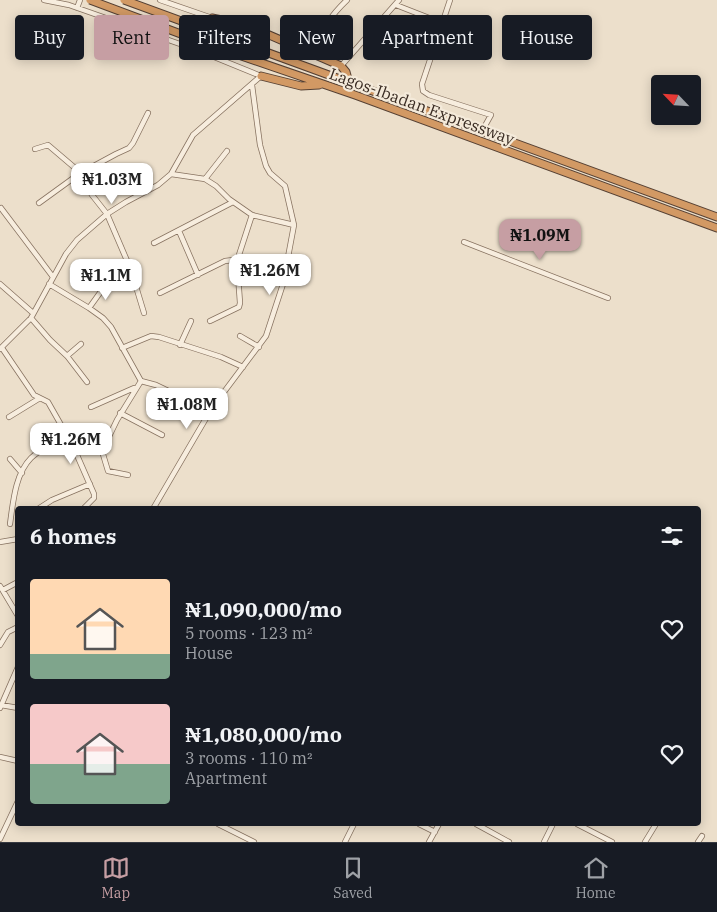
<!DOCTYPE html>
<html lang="en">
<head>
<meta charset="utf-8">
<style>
  :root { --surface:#171b24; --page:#20242c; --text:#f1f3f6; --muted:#9ea1a6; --line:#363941; --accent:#c69ea3 }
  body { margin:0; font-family:"IBM Plex Serif",serif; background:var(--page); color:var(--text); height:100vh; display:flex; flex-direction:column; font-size:19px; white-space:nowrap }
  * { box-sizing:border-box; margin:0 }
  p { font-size:16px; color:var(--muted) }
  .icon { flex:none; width:28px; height:28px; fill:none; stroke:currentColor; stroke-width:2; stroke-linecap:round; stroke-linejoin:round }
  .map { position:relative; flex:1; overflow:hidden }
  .sheet { position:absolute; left:15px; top:506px; width:686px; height:320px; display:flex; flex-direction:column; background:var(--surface); border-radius:5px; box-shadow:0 2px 12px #0003 }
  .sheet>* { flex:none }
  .top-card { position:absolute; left:15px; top:15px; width:688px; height:45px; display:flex; gap:10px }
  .needle { width:32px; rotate:295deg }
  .buttons { position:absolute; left:651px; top:75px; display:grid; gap:10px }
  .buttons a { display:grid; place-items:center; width:50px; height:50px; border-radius:5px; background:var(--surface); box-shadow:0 2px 12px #0003; font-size:25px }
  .price { position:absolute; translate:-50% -42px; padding:0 11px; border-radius:10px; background:#fff; color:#222; font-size:16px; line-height:32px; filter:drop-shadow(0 1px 2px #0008) }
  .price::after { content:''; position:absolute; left:50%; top:30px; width:15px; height:11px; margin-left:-8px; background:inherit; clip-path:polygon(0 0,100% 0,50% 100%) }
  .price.on { background:var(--accent); color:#111 }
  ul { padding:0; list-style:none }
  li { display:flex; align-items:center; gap:15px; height:125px; padding:0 15px }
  li span { display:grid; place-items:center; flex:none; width:140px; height:100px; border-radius:5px; color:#555 }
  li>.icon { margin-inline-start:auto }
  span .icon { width:60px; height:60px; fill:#fffc; stroke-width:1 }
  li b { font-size:21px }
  h2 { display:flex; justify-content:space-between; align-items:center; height:60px; padding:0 15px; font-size:21px }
  .pill { padding:0 18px; border-radius:5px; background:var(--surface); box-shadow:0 2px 12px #0003; font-size:18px; line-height:45px }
  .pill.on { background:var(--accent); color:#111 }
  .tabs { display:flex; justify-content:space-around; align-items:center; height:70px; border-top:1px solid var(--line); background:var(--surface); font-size:14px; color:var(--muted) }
  .tabs a { display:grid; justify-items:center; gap:2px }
  .tabs .on { color:var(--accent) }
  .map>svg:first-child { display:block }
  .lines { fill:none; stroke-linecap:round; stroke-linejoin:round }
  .minor-casing { stroke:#877260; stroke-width:6 }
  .highway-casing { stroke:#564134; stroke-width:9 }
  .minor { stroke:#f7edde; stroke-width:4.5 }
  .highway { stroke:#d29964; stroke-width:7 }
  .highway-bridge-casing { stroke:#564134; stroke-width:9; stroke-linecap:butt }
  .highway-bridge { stroke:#d29964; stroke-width:7 }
  .labels { text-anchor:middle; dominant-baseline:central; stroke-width:4.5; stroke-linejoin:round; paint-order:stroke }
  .street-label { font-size:16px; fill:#392b22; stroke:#f4eada }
</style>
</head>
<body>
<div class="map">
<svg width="717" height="842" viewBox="0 0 717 842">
  <rect width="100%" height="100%" fill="#ecdfcb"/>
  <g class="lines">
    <defs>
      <path id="minor" d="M44,0L69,5L197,50
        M160,0L212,18
        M450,0L422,84L423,91L429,95L491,115L482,131
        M396,5L442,23
        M77,8L80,0
        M315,55C326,27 325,21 347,0
        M341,66L399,0
        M35,149L48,145L75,168L92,195L107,214L131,270L144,313
        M171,174L205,179L216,186L229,199L252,215L294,225
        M205,179L227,151
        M39,203L79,174L116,154L129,148L133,143L148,113
        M1,208L53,277
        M179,231L198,275
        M464,242L608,298
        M154,243L233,202
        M0,284L33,313
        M49,284L89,308L103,318L111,327L141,381L156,385L185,399
        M160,293L225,261L233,260L285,275
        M89,308L107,283
        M31,318L50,340L67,356L87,382
        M210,321L239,307L240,303L237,261L252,215
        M240,336L259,347
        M180,345L191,321
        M2,348L34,395L48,402L73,446L94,494V498L83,509
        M122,348L151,336L159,337L221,357L243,367
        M0,349L31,318L66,254L77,240L107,214L126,202L158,185L171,174L193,135L261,76L197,50C200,39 202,24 212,18
        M67,356L81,344
        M91,407L134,388
        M120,413L162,435
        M9,417L40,398
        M10,459L22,473
        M128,475L108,471L102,451L117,420L141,381
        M38,509L52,500L90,484
        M153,509L212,408L266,336L283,284L294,225L285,186L270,173L266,166L260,145L252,85
        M10,524C13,503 15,474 31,458C41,448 56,443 68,437
        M0,542L18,539
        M0,586L18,616
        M3,590L18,582
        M0,645L8,632L18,627
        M1,705L18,708
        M0,708L18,667
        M0,757L18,761
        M218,824L254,842
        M419,824L435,832
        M476,824L509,842
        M577,824L612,842
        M0,839L18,801
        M345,842L354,824
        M429,842L439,824
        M544,842L553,824
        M645,842L656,824
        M698,842L702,836"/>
      <path id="highway" d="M212,18L246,25L341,66L346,72L349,83
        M225,37L717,217
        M221,49L355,95L717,228
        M261,76L301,86L319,85"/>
    </defs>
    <!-- minor casing -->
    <use href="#minor" class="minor-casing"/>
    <!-- highway casing -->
    <use href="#highway" class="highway-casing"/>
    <!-- minor -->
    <use href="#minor" class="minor"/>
    <!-- highway -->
    <use href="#highway" class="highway"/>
    <defs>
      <path id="highway-bridge" d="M90,0L221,49
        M124,0L225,37"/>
    </defs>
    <!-- highway-bridge casing -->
    <use href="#highway-bridge" class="highway-bridge-casing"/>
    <!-- highway-bridge -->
    <use href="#highway-bridge" class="highway-bridge"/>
  </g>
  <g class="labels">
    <!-- street labels -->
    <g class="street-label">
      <text transform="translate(422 106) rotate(20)">Lagos-Ibadan Expressway</text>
    </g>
  </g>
</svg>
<div class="buttons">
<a><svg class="needle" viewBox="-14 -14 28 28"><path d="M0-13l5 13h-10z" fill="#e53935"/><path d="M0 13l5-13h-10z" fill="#9ea1a6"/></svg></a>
</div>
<b class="price" style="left:112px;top:205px">₦1.03M</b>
<b class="price on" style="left:540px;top:261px">₦1.09M</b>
<b class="price" style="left:270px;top:296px">₦1.26M</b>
<b class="price" style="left:106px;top:301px">₦1.1M</b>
<b class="price" style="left:187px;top:430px">₦1.08M</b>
<b class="price" style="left:71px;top:465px">₦1.26M</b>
<div class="top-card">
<a class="pill">Buy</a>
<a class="pill on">Rent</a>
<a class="pill">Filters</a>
<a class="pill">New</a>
<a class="pill">Apartment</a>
<a class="pill">House</a>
</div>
<section class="sheet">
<h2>6 homes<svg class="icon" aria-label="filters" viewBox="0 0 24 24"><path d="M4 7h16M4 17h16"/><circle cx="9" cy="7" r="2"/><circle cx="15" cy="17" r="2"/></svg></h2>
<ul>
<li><span style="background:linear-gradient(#ffd9b3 75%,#7fa58c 0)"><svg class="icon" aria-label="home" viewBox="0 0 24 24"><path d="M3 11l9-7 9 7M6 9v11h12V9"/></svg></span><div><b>₦1,090,000/mo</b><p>5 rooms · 123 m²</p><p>House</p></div><svg class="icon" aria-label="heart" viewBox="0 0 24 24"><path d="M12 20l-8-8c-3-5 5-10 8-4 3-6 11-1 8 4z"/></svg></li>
<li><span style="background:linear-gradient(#f6c9c9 60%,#7fa58c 0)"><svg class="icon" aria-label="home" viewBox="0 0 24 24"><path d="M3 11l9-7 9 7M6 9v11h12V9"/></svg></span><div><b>₦1,080,000/mo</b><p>3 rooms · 110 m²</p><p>Apartment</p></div><svg class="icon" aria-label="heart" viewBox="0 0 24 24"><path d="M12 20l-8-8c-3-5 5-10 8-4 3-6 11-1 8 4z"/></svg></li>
</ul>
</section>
</div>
<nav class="tabs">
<a class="on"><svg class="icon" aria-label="map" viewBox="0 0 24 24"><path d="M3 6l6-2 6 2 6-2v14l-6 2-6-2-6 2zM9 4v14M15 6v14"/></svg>Map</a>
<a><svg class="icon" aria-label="saved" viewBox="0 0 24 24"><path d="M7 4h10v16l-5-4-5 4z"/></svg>Saved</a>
<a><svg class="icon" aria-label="home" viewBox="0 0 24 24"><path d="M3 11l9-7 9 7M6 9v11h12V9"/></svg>Home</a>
</nav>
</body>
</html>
